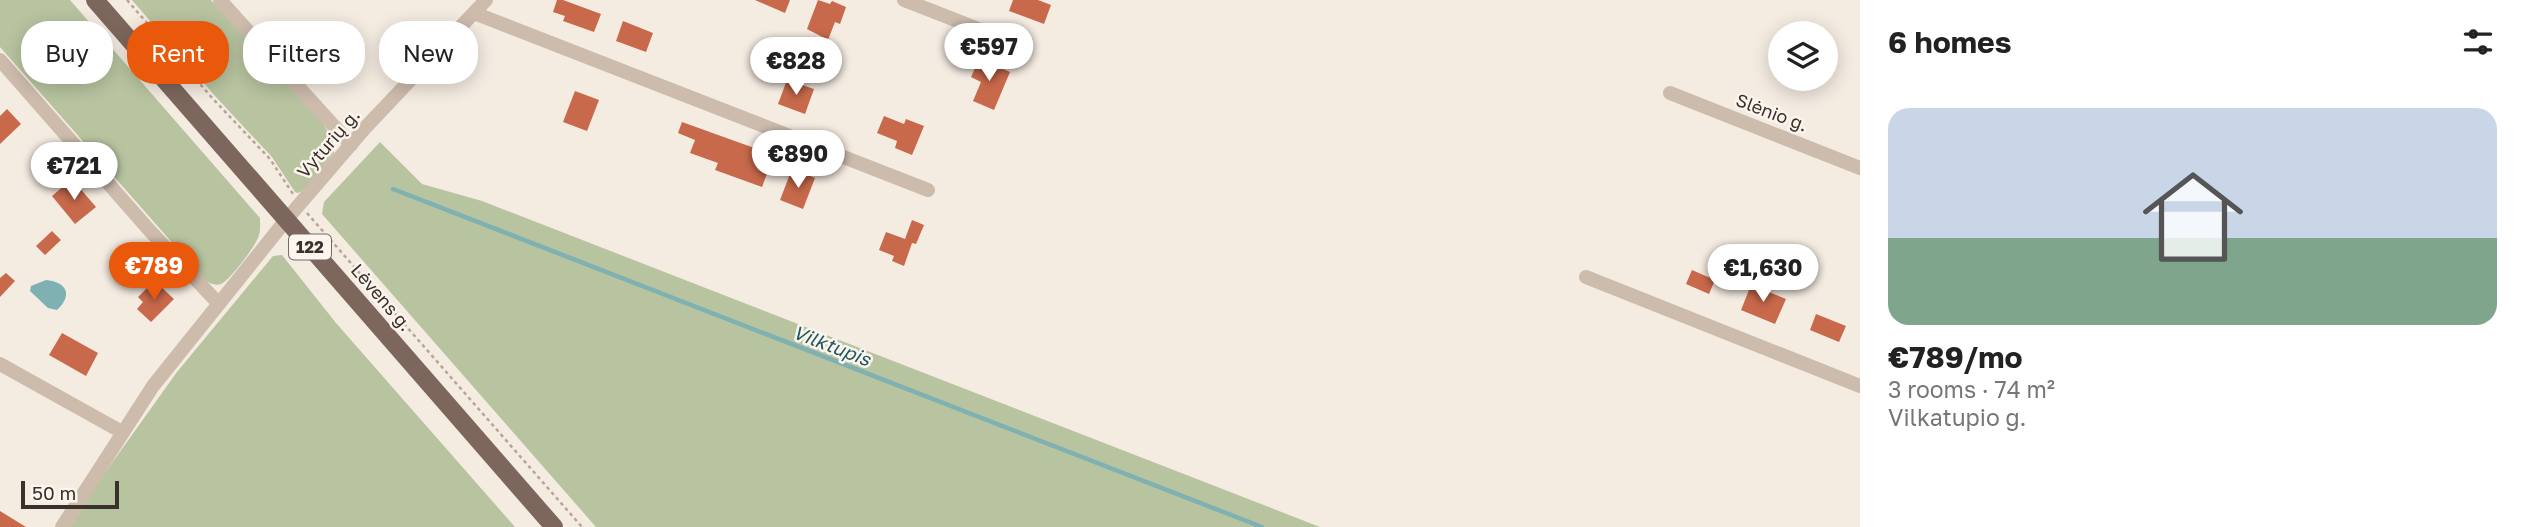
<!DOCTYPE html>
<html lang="en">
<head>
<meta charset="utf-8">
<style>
  :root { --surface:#fff; --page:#f2f2f2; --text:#222; --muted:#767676; --accent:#ea580c }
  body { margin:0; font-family:"Golos Text",sans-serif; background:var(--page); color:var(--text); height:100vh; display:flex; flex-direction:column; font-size:26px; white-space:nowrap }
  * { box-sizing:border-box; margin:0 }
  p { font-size:23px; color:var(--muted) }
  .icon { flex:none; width:38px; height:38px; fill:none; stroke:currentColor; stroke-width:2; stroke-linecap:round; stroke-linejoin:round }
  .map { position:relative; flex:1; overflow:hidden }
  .panel { display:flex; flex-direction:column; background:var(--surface); width:665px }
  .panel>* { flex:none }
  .banner { position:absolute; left:21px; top:21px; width:665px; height:63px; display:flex; gap:14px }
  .controls { position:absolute; left:1768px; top:21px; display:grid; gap:14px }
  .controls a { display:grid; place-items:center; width:70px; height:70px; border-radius:50%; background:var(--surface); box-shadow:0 4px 18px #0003; font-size:35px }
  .scale { position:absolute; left:21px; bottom:18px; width:98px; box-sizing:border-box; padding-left:7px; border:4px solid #3b302b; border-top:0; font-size:19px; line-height:24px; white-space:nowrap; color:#3b302b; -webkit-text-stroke:5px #fbf5ee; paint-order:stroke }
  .price { position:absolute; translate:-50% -60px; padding:0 16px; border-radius:24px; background:#fff; color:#222; font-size:23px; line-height:46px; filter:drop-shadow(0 2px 4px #0008) }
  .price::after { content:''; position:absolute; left:50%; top:42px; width:21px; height:16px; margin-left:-10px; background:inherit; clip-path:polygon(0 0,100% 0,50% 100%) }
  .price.active { background:var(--accent); color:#fff }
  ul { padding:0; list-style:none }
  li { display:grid; align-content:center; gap:14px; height:371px; padding:0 28px }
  li span { display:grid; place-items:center; height:217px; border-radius:21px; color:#555 }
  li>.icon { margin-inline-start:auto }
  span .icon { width:126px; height:126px; fill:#fffc; stroke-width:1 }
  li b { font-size:30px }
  h2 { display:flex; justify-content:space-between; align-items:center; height:84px; padding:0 28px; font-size:30px }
  .tag { padding:0 24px; border-radius:28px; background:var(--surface); box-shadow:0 4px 18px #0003; font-size:24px; line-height:63px }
  .tag.active { background:var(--accent); color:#fff }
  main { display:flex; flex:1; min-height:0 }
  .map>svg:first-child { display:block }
  .green { fill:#b8c4a0 }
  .water { fill:#7fb0b2 }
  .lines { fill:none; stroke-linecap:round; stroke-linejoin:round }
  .stream { stroke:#7fb0b2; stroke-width:4.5 }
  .building { fill:#c8694b }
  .path { stroke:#b9a596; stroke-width:2.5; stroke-dasharray:3.5 3.5; stroke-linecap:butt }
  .minor { stroke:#cdbbac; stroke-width:14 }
  .major { stroke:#7d675c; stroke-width:18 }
  .labels { text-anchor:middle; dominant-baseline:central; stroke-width:5; stroke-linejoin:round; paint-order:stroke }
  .shield { fill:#fbf5ee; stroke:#756b66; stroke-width:2 }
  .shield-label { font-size:16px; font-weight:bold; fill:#3b302b }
  .street-label { font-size:18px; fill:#3b302b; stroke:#fbf5ee }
  .water-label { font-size:19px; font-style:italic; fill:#1f5a5e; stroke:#fbf5ee }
</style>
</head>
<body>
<main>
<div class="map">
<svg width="1860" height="527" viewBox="0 0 1860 527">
  <rect width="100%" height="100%" fill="#f4ebe1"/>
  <!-- green -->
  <path class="green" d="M0,0H70L260,218C260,225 261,233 257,240C253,249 229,281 221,284C215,286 209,283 205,280L0,47Z
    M132,0H211L321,121L333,139L334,153L304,190L298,193L295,192L272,157L215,96Z
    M380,142L422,184L482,201L1320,527H596L322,214L324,202Z
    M282,255L336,323L515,527H70L104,474L177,372L273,256Z"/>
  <!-- water -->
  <path class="water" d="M46,280C67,282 73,295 57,310L48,308L30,291L31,286Z"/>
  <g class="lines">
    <!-- stream -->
    <path class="stream" d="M393,189L1262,527"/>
  </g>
  <!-- building -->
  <path class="building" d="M557,0H563L601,14L594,32L563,21L565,16L553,12Z
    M755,0H790L785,13Z
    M818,0L830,4L832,1L846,7L840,24L835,22L828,40L807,29Z
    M1013,0H1038L1051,5L1044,24L1009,11Z
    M334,21L355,36L340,57L319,41Z
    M623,21L653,33L646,52L616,41Z
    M979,59L1010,72L994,110L973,101L981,82L971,77Z
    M787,80L814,89L805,114L778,104Z
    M575,91L599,100L587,131L563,122Z
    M7,109L21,124L0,144V116Z
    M884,116L904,124L906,119L924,126L912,155L895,148L897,141L877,133Z
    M682,122L774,155L762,187L715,170L718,163L690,153L695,140L678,133Z
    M790,174L802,179L805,174L815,178L803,209L780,200Z
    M72,179L96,207L75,224L52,196Z
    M912,220L924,225L916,244L912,243L904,266L892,261L894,256L879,250L886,232L905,239Z
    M52,231L61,240L45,255L36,246Z
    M119,250L136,267L123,282L111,270L117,263L111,258Z
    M1692,270L1715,280L1709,294L1686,284Z
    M6,273L15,281L0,297V278Z
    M1751,285L1786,299L1775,324L1741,310Z
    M149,286L155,291L160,286L174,299L151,322L137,309L143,302L138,297Z
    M1816,314L1846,326L1839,342L1810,330Z
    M62,333L98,353L86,376L49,355Z
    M0,511L26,527H0Z"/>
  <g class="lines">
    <!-- path -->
    <path class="path" d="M127,0L214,100L270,159L293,194
      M307,213L582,527"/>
    <!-- minor -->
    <path class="minor" d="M220,0L351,145
      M904,0L1017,44
      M474,13L928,190
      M0,60L150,231L219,304
      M1670,93L1860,168
      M1586,277L1860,386
      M0,364L122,432
      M62,527L153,386L286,220L365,128L486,0"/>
    <!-- major -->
    <path class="major" d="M95,0L554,527"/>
  </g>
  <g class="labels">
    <!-- shield labels -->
    <rect class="shield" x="289" y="234.5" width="42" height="25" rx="5"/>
    <g class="shield-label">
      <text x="310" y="247">122</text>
    </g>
    <!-- street labels -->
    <g class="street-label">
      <text transform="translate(1772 112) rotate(21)">Slėnio g.</text>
      <text transform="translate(328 143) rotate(-49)">Vyturių g.</text>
      <text transform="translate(382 297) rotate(49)">Lėvens g.</text>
    </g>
    <!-- water labels -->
    <g class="water-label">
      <text transform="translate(832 345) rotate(21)">Vilktupis</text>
    </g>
  </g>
</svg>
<div class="controls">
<a><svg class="icon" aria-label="layers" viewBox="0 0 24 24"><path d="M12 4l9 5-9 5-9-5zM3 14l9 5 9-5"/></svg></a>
</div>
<div class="scale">50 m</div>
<b class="price" style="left:989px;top:83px">€597</b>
<b class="price" style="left:796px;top:97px">€828</b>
<b class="price" style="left:798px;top:190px">€890</b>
<b class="price" style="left:74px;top:202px">€721</b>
<b class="price active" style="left:154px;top:302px">€789</b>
<b class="price" style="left:1763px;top:304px">€1,630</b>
<div class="banner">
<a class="tag">Buy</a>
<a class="tag active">Rent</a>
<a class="tag">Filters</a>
<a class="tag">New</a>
</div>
</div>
<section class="panel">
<h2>6 homes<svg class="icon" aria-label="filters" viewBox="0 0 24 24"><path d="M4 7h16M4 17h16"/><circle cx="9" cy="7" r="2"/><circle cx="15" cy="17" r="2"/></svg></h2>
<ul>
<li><span style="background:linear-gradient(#c9d6e8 60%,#7fa58c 0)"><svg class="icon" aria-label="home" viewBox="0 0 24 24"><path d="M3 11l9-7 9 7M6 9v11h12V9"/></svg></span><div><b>€789/mo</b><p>3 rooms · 74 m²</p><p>Vilkatupio g.</p></div></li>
</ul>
</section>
</main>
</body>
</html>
